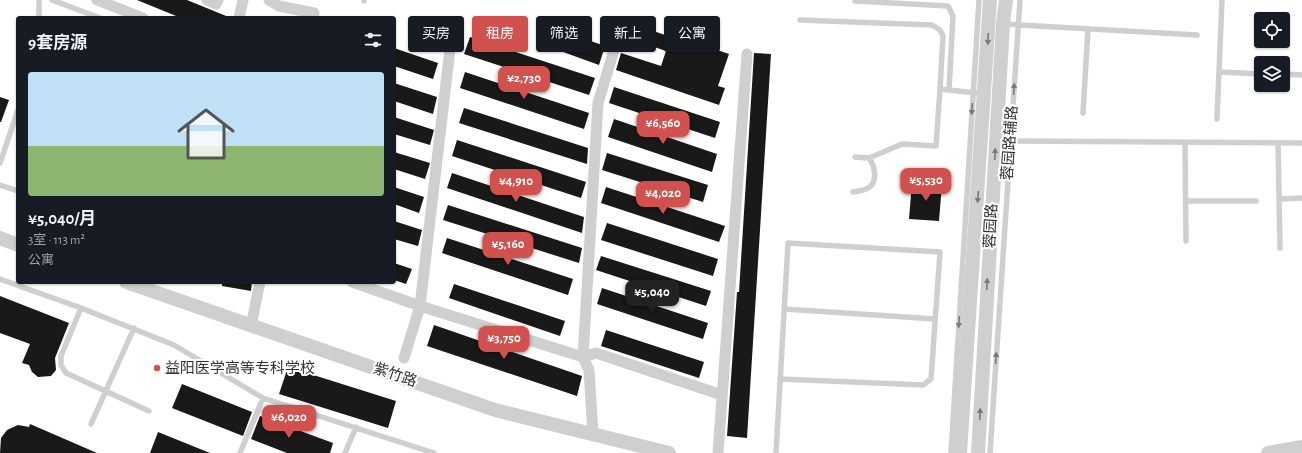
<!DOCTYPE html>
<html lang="zh">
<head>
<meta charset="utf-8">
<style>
  :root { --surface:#171b24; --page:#242831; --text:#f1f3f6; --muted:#9ea1a6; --line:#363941; --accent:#d0514e }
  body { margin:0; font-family:"Alegreya Sans","Noto Sans SC",sans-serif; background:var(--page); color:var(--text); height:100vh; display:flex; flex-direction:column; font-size:15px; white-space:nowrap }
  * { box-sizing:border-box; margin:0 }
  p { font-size:13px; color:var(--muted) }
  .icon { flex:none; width:22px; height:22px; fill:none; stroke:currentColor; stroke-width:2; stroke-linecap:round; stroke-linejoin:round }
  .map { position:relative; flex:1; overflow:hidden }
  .drawer { position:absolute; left:16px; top:16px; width:380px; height:268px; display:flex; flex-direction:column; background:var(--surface); border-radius:4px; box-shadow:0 1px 3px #0004 }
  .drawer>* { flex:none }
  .top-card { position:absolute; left:408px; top:16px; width:380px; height:36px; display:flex; gap:8px }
  .controls { position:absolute; left:1254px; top:12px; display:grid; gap:8px }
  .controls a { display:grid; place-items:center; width:36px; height:36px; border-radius:4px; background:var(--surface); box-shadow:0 1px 3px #0004; font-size:20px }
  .price { position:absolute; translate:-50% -34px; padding:0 9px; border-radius:8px; background:var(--accent); color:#fff; font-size:13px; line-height:26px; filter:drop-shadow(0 1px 2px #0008) }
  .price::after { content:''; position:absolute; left:50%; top:24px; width:12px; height:9px; margin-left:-6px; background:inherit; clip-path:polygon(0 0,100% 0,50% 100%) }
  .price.on { background:#222; color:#fff }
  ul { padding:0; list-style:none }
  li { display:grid; align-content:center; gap:8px; height:212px; padding:0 12px }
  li+li { border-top:1px solid var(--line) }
  li span { display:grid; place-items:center; height:124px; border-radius:4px; color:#555 }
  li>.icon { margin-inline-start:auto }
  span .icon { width:72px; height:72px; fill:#fffc; stroke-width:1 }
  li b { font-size:17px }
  h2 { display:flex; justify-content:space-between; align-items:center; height:48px; padding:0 12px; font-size:17px }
  .chip { padding:0 14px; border-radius:4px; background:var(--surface); box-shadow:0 1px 3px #0004; font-size:14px; line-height:36px }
  .chip.on { background:var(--accent); color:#fff }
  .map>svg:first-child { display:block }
  .building { fill:#191919 }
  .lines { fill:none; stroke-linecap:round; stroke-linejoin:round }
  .service { stroke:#cfcfcf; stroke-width:5.5 }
  .minor { stroke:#cfcfcf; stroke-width:11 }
  .tertiary { stroke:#cfcfcf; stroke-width:14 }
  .oneway { fill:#797979 }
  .poi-dot { fill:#d0514e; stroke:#fff; stroke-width:1.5 }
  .labels { text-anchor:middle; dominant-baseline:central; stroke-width:4; stroke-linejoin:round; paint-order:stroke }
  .street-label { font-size:15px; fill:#323232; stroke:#fff }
  .poi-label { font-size:15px; fill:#323232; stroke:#fff; text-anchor:start }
</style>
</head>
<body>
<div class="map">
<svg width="1302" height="453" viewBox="0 0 1302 453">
  <rect width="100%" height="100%" fill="#fff"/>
  <!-- building -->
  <path class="building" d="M137,0H187L231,18H181Z
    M633,24L671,37V34L729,54L718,86L725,88L719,105L616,70L621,53L661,66L666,51L628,38Z
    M548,26L605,46L599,65L541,44Z
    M470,37L595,78L589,95L464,54Z
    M394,48L438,63L433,79L394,66Z
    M754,53L771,54L747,438L727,436L737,292H739Z
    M465,72L589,113L584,129L460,88Z
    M394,83L437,97L433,114L394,101Z
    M614,87L720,122L715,138L609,103Z
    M0,97L9,100L1,122H0Z
    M464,108L588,148L587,164L459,123Z
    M394,117L434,130L430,145L394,134Z
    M614,119L717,154L712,172L608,137Z
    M457,140L586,182L581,198L452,156Z
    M394,152L430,163L425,179L394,169Z
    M607,153L708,185L703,202L602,170Z
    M452,173L584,217L582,233L447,188Z
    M912,182L942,184L939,221L909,219Z
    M394,187L424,197L419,213L394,204Z
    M606,187L725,226L719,242L601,203Z
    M448,205L582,248L579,263L443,220Z
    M394,221L422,230L418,246L394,239Z
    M607,223L718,259L713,276L601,240Z
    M447,238L573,279L568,295L442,253Z
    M601,256L711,291L706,306L596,270Z
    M394,263L412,269L406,284L394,280Z
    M222,282H252L251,291L222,286Z
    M454,284L565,321L560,336L449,298Z
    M602,288L708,323L703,339L597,304Z
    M0,296L69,323L55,358L56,370L51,376L38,377L32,372L29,365L22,363L30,344L0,333Z
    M434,325L582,376L577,396L427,346Z
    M606,330L704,362L699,378L601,346Z
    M288,367L396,401L388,428L279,394Z
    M182,384L252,412L243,436L172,408Z
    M260,416L333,443L330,453H287L251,439Z
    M30,424L97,453H0L1,438L7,430L18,425L29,427Z
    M158,432L210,453H150Z"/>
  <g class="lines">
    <!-- service -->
    <path class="service" d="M39,0V18
      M52,0L100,18
      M364,1V0
      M855,1L948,6L953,16L949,90
      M800,20L932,25L940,30L943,36L940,89L976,93
      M1003,24L1197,35
      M1219,72L1261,74
      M1283,74L1302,75
      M1083,113L1088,29
      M1217,119L1222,0
      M1010,141L1302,143
      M1185,143L1186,241
      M1278,143L1280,248
      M855,157L869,158L902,144L936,146L940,89
      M0,163L18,110
      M0,185L18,191
      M853,192C857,191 862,191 866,189C879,184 875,166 869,158
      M1279,199L1302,198
      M1186,201H1256
      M0,279L81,308L174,345L263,398L434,453
      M81,308L61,356V365L66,373L149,411
      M784,309L935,319
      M91,424L134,328
      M240,453L263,398
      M345,453L356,427
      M776,453L788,243L940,252L931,379L923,385L780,379
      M951,453L979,0
      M990,453L1020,0"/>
    <!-- minor -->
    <path class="minor" d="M97,0L143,18
      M207,0L216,4L218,0
      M269,0L279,6L314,13L313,18
      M239,18L243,0
      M352,282L420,306L583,357L596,353L722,395
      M251,326L260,282
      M404,358L420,306L451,40
      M593,434L589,370L583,357L598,103L618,37
      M718,453L747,54"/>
    <!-- tertiary -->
    <path class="tertiary" d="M0,238L18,245
      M126,282L495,410L669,453
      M960,453L990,0
      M978,453L1003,24L1006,0
      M1268,453L1302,447"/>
  </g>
  <!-- one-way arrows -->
  <defs><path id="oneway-solid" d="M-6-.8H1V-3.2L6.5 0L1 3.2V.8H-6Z"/></defs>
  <g class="oneway">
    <use href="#oneway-solid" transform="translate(988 39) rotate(93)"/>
    <use href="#oneway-solid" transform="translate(1014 89) rotate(-86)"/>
    <use href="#oneway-solid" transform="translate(972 109) rotate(94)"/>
    <use href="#oneway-solid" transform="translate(995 154) rotate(-87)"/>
    <use href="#oneway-solid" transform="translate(978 197) rotate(94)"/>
    <use href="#oneway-solid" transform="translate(987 284) rotate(-87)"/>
    <use href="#oneway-solid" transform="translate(959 322) rotate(94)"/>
    <use href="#oneway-solid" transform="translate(996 358) rotate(-86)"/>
    <use href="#oneway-solid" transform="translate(980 414) rotate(-87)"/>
  </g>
  <!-- markers -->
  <circle class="poi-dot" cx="157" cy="368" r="4"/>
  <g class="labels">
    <!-- street labels -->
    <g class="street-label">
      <text transform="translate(1010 143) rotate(-86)">蓉园路辅路</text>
      <text transform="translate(991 226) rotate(-87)">蓉园路</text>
      <text transform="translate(395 375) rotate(19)">紫竹路</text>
    </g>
    <!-- poi labels -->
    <g class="poi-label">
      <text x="165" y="368">益阳医学高等专科学校</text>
    </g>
  </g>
</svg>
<div class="controls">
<a><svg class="icon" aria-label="locate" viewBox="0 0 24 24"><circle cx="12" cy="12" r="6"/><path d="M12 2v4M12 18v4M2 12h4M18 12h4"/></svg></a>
<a><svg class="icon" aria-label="layers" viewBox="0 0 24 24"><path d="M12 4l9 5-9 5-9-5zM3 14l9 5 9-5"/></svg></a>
</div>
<b class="price" style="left:524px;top:100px">¥2,730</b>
<b class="price" style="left:663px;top:145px">¥6,560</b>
<b class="price" style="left:926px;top:202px">¥5,530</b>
<b class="price" style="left:516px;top:203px">¥4,910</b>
<b class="price" style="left:663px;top:215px">¥4,020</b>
<b class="price" style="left:508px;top:266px">¥5,160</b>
<b class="price on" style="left:652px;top:314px">¥5,040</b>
<b class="price" style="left:504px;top:360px">¥3,750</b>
<b class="price" style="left:289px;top:439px">¥6,020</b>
<div class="top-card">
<a class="chip">买房</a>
<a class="chip on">租房</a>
<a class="chip">筛选</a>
<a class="chip">新上</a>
<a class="chip">公寓</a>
</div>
<section class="drawer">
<h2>9套房源<svg class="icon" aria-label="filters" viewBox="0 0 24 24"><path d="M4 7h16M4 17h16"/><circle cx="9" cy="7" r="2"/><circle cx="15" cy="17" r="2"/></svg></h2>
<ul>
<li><span style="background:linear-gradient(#bfe0f5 60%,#8fb573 0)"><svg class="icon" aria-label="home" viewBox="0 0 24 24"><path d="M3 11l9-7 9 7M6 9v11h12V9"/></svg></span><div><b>¥5,040/月</b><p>3室 · 113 m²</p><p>公寓</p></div></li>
</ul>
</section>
</div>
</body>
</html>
